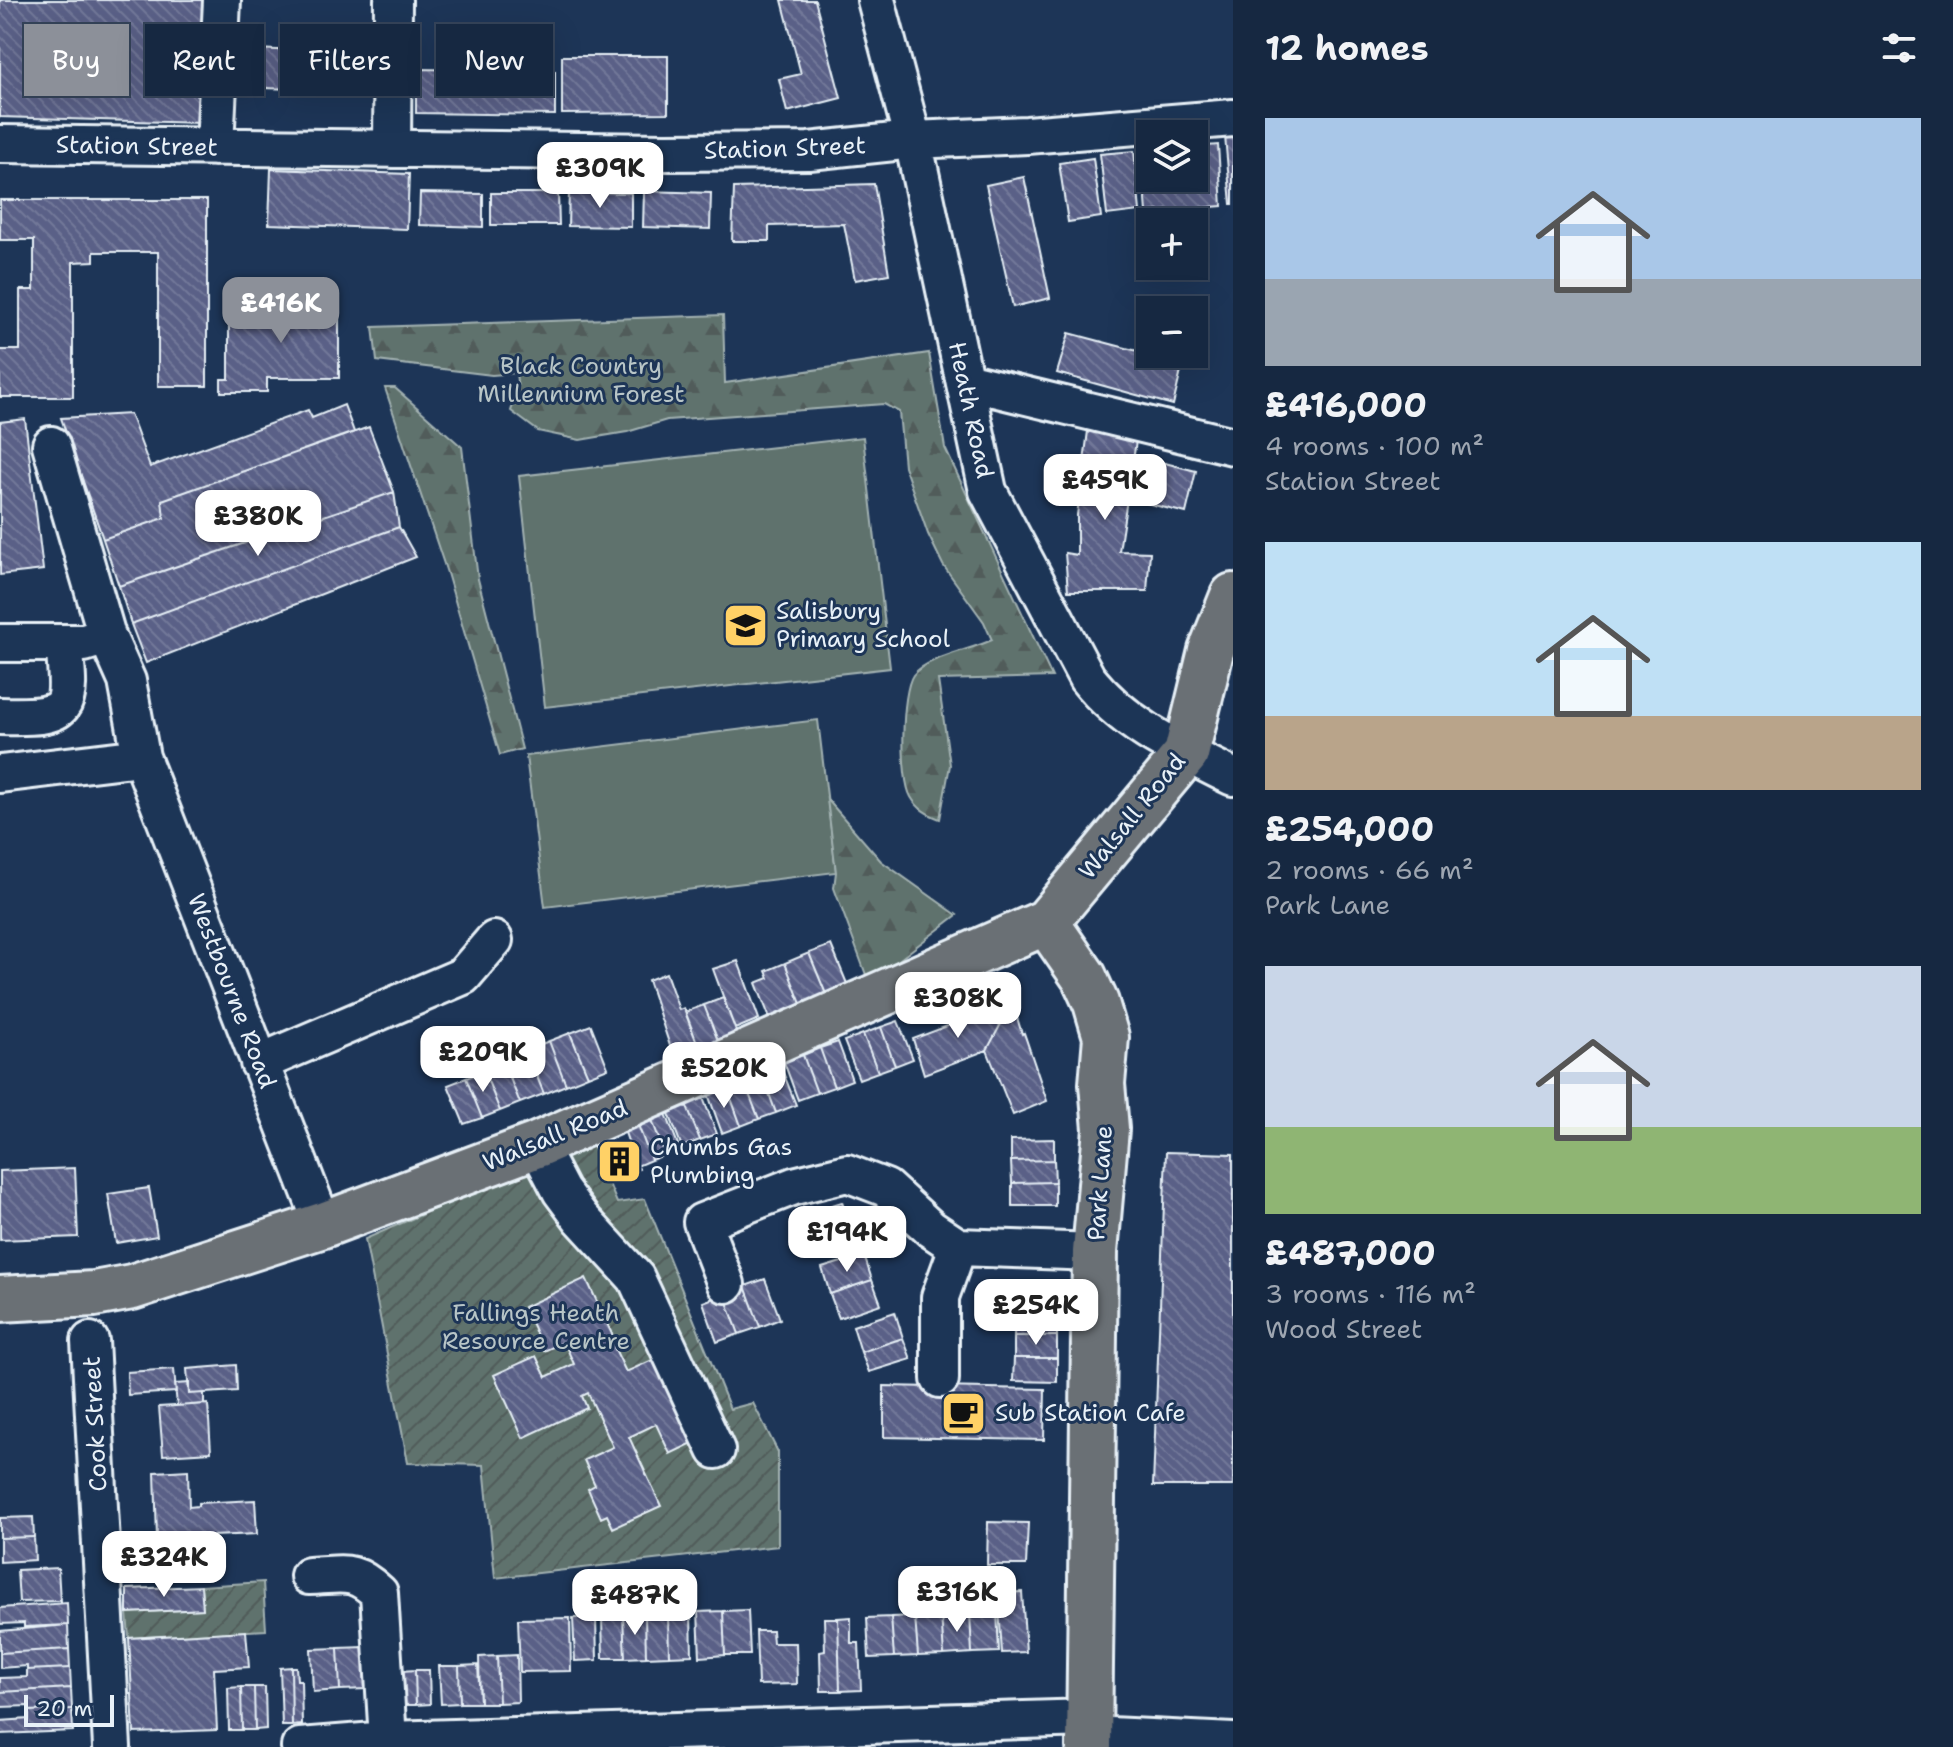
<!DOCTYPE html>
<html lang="en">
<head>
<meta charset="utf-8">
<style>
  :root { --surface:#162841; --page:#1f3048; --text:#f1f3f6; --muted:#9ea6b1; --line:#35445a; --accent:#8c9099 }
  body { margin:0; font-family:"Shantell Sans",sans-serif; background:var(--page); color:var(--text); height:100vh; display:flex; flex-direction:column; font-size:30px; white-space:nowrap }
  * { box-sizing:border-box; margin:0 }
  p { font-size:26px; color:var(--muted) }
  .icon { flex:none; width:44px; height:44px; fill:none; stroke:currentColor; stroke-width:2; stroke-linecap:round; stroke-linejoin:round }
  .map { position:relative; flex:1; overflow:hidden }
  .drawer { display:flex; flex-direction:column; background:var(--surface); width:720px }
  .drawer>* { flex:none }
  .hud { position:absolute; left:24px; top:24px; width:760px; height:72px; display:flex; gap:16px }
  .fabs { position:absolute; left:1136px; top:120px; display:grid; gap:16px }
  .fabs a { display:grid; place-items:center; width:72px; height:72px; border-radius:0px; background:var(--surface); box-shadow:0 8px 32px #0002,0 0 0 2px var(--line); font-size:40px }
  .scale { position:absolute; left:24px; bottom:20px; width:90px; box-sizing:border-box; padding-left:8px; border:4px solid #e8f1f8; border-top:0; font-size:22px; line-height:28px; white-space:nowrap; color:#e8f1f8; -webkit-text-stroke:6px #1d3557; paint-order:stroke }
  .price { position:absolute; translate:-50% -68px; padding:0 18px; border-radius:16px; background:#fff; color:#222; font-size:26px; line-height:52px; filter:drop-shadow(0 2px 4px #0008) }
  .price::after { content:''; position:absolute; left:50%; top:48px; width:24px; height:18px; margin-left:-12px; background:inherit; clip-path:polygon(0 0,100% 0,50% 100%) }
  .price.active { background:var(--accent); color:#fff }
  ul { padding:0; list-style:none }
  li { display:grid; align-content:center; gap:16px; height:424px; padding:0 32px }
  li span { display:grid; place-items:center; height:248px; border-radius:0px; color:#555 }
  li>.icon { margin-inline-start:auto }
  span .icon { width:144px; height:144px; fill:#fffc; stroke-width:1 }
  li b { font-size:34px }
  h2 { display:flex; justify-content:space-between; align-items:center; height:96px; padding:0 32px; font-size:34px }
  .pill { padding:0 28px; border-radius:0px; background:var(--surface); box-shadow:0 8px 32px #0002,0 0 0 2px var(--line); font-size:28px; line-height:72px }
  .pill.active { background:var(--accent); color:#fff }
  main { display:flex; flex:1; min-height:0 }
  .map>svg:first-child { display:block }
  .grass { fill:#5e726d; stroke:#a3b2b2; stroke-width:2 }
  .forest { fill:url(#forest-firs); stroke:#a3b2b2; stroke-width:2 }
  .garden { fill:url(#garden-furrows); stroke:#a3b2b2; stroke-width:2 }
  .building { fill:url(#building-back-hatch); stroke:#e8f1f8; stroke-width:2 }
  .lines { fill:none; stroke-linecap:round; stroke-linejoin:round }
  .minor-casing { stroke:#e8f1f8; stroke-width:42 }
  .major-casing { stroke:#e8f1f8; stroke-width:50 }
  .minor { stroke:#1d3557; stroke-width:36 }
  .major { stroke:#6b6f75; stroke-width:44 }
  .labels { text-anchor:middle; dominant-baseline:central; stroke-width:6; stroke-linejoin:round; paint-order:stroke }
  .street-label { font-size:24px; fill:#e8f1f8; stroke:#1d3557 }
  .park-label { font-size:24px; fill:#b8c5c7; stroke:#1d3557 }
  .poi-label { font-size:24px; fill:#e8f1f8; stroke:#1d3557; text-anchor:start }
</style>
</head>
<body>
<main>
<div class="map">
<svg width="1233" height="1747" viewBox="0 0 1233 1747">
  <defs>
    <pattern id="forest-firs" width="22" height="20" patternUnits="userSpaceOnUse" patternTransform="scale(2)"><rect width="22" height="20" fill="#5e726d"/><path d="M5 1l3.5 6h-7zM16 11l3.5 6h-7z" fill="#515b5a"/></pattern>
    <pattern id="garden-furrows" width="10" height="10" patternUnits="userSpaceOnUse" patternTransform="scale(2)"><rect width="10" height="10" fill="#5e726d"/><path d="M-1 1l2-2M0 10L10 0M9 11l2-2" fill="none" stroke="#515b5a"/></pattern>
    <pattern id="building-back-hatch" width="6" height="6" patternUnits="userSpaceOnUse" patternTransform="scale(2)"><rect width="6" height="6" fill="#5a6187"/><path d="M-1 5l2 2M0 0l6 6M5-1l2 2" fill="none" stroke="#727899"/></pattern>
  </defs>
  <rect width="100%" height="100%" fill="#1d3557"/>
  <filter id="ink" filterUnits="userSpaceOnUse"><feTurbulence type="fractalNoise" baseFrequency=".0125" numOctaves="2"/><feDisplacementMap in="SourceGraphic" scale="16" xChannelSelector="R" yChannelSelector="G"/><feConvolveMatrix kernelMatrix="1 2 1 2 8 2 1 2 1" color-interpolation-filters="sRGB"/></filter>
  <g filter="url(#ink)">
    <!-- grass -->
    <path class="grass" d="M863,437L890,668L545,707L519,476Z
      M818,720L836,872L545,907L526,756Z"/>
    <!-- forest -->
    <path class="forest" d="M723,315L725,383L929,353L945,448L1052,677L938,680L950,765L940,819C927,814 918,809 911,797C900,779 901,692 913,675C927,657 971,650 992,640L984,622L943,565L928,534L904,466L899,412L884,404L667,420L627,432L580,440L538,431L511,411L518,390L516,373L492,375L377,361L373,327Z
      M385,388H395L462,447L478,579L522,749L500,755L447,573Z
      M827,799L881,861L957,915L869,983L834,888L836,872Z"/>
    <!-- garden -->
    <path class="garden" d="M591,1141L617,1203L645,1199L730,1409L753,1403L778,1452V1546L495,1578L484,1465L408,1463L365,1239Z
      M263,1582L266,1630L129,1638L127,1613L203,1609L201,1586Z"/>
    <!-- building -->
    <path class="building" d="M0,0H203L200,123L0,117Z
      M782,0H815L841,98L787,112L779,79L801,74Z
      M305,44L365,46L364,88L303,86Z
      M233,48L297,51L295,89L231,87Z
      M562,56H668V113L562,114Z
      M416,69L555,71V115L416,113Z
      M1233,135V204H1231L1225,136Z
      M1218,145L1222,206L1147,212L1142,151L1150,150V178H1194V147Z
      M1134,151L1140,211L1107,215L1100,154Z
      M1093,158L1101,217L1068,222L1059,163Z
      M271,169L409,174L407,229L269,224Z
      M1024,177L1050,298L1013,307L986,185Z
      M874,184L889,274L855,280L844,224L769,226V241H732L734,188Z
      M644,191L711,193L710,229L643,227Z
      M569,192L631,193V227L568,226Z
      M420,193L483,194V227L419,225Z
      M491,193H558L559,225H491Z
      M0,200H207V386H158V252H94V261L73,262V397H0V350H20V290H34V240H0Z
      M229,306H339V378H267V392H221V379H229Z
      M1069,333L1183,363L1173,405L1057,373Z
      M344,405L354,432L162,500L164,518L103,539L61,418L130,414L150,467L308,410L312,418Z
      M25,419L43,570L0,575V422Z
      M369,427L394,492L119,586L103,539L164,518L162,500Z
      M1088,431L1136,441L1119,551L1150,552L1147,591H1068L1065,553L1077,555V515Z
      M1157,461L1196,471L1186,513L1146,503Z
      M394,492L399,527L131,624L119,586Z
      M399,527L416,557L146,663L131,624Z
      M831,945L850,991L828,999L809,953Z
      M809,953L828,999L803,1009L785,963Z
      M738,961L759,1019L735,1029L713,969Z
      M785,963L803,1009L771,1021L756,983L769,978L766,971Z
      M666,973L679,1010L684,1008L699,1048L674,1058L648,980Z
      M723,998L737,1034L718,1041L704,1005Z
      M704,1005L718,1041L699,1048L685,1012Z
      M1002,1006L1010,1007L987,1050L924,1074L913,1039L979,1014L980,1016L1001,1009Z
      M1010,1007L1015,1011L1022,1034L1024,1033L1047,1101L1013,1115L987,1050Z
      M898,1021L913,1059L895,1066L881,1027Z
      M591,1025L608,1068L588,1076L570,1033Z
      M881,1027L895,1066L878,1072L863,1034Z
      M570,1033L588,1076L566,1085L549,1041Z
      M863,1034L878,1072L859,1079L844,1041Z
      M549,1041L566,1085L544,1094L526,1050Z
      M838,1042L852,1080L834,1087L820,1048Z
      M820,1048L834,1087L817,1093L803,1055Z
      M528,1054L544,1094L520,1103L504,1063Z
      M803,1055L817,1093L798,1100L784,1062Z
      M504,1063L520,1103L500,1111L484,1071Z
      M781,1067L796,1105L776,1113L762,1074Z
      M484,1071L500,1111L482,1118L466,1078Z
      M762,1074L776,1113L759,1119L744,1081Z
      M466,1078L482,1118L464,1124L448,1085Z
      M744,1081L759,1119L741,1126L727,1087Z
      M727,1087L741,1126L722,1133L708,1094Z
      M703,1098L717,1134L700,1140L686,1104Z
      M686,1104L700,1140L682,1147L668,1111Z
      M665,1111L680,1150L665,1155L651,1117Z
      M651,1117L665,1155L651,1160L637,1122Z
      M637,1122L651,1160L637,1166L623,1127Z
      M1054,1139V1160L1011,1161V1140Z
      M630,1146L639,1169L609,1180L600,1157Z
      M1166,1152L1233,1154V1486H1153Z
      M1054,1160L1055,1182L1012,1183L1011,1161Z
      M75,1168L78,1237L0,1240V1171Z
      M1055,1182V1206H1012V1183Z
      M149,1188L157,1236L116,1243L108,1194Z
      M842,1202L848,1220L809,1233L803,1214Z
      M848,1220L854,1239L815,1251L809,1233Z
      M864,1255L872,1280L830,1294L822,1268Z
      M586,1278L617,1345L614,1347L626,1372L659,1357L699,1440L670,1454L656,1424L629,1437L661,1506L613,1528L607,1515L601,1518L588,1489L595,1485L584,1460L613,1447L588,1393L582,1396L587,1408L523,1438L494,1375L536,1356L546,1377L574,1364L564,1342L544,1351L524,1307Z
      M765,1279L780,1319L760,1327L745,1286Z
      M872,1280L881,1304L839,1318L830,1294Z
      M745,1286L760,1327L739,1334L724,1294Z
      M1015,1291L1058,1292L1057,1315L1015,1314Z
      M724,1294L739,1334L717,1342L703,1302Z
      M895,1312L903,1338L861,1352L853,1326Z
      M1015,1314L1057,1315V1336H1014Z
      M1014,1336H1057V1358H1014Z
      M903,1338L911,1359L869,1372L861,1352Z
      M1014,1358H1057V1382L1013,1381Z
      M236,1365L237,1391L189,1394L187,1369Z
      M174,1369L176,1392L128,1395L127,1372Z
      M189,1383V1394L204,1393V1404L177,1406L175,1384Z
      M884,1386L1045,1389L1044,1440L884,1437Z
      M208,1404L211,1452L163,1455L159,1407Z
      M188,1470L189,1507L198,1506V1503L255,1500L257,1534L190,1537L192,1571L158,1572L155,1472Z
      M33,1517L34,1537L0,1538V1518Z
      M988,1522L1028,1523L1026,1565H987Z
      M34,1537L35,1560L0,1562V1538Z
      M58,1568L60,1601L19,1602L17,1570Z
      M201,1586L203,1609L127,1613V1589Z
      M1022,1592L1026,1652L1002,1653L998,1593Z
      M67,1603L68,1625L24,1627V1623L0,1624V1608Z
      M748,1610L750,1655H725L723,1611Z
      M723,1611L725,1655L700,1657L698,1612Z
      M997,1611L999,1652L972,1653L970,1613Z
      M970,1613L972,1653L944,1655L941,1614Z
      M691,1614L692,1655L669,1656L668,1615Z
      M941,1614L944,1655L918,1656L915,1616Z
      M668,1615L669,1656L646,1657L645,1616Z
      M623,1616H645L646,1657L625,1658Z
      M623,1616L625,1658H603L602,1617Z
      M915,1616L918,1656L894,1657L891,1617Z
      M596,1617L597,1660L575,1661L573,1618Z
      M851,1617V1643H859L861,1690L840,1691L838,1618Z
      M891,1617L894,1657L869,1658L867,1618Z
      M570,1618L571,1671L520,1672L518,1619Z
      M824,1618H838L840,1691H821L820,1652L825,1651Z
      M68,1625L69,1649L0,1653V1631Z
      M246,1631L249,1667L214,1669L217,1730L134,1733L129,1638Z
      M756,1631H772L773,1643H796L797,1684L758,1685Z
      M365,1647L367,1689L340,1690L338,1648Z
      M338,1648L340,1690L313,1692L311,1649Z
      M69,1649L70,1668L27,1670V1666L0,1668V1653Z
      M517,1655L518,1702L499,1703L497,1656Z
      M497,1656L499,1703H480L479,1657Z
      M478,1665L480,1703H460L459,1666Z
      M439,1666H459L460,1703L441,1704Z
      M291,1667L292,1726H282L280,1668Z
      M291,1667H296L297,1680H301L302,1725L292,1726Z
      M70,1668L71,1688L0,1692V1678L27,1677V1670Z
      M415,1670L416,1705H402L401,1671Z
      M415,1670H429L430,1704L416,1705Z
      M241,1687L242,1730H229L228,1688Z
      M241,1687H254L255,1730H242Z
      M254,1687H265L266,1729L255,1730Z
      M71,1688L72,1709L29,1711V1706L0,1707V1692Z
      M72,1709L73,1731L0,1734V1721L29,1719V1711Z"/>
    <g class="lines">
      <defs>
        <path id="minor" d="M876,0L913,140L988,491L1087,678C1125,726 1179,750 1233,777
          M0,144L665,152L809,151L913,140L1027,135L1233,118
          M215,147L222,0
          M392,149L393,0
          M965,381L1233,446
          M107,636L127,681L141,757
          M0,643H84L107,636L51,445
          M0,716C72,718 71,711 64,643
          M0,774L141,757L323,1225
          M259,1063L463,976L494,940
          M537,1145L561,1191L581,1218L636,1278L716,1450
          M726,1284L702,1222L794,1186L847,1173L886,1188L931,1229L958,1247L1095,1252
          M90,1341L112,1747
          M940,1379V1297L958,1247
          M309,1576C343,1575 353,1568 379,1593L388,1740
          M1089,1735L1233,1742
          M300,1747L388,1740L1090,1718"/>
        <path id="major" d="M1046,922L1084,977L1096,1003L1106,1037L1102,1084L1106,1129L1095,1252L1089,1747
          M0,1299L94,1294L132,1287L323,1225L537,1145L1046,922L1186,754L1211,651L1233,596"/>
      </defs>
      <!-- minor casing -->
      <use href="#minor" class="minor-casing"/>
      <!-- major casing -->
      <use href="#major" class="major-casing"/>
      <!-- minor -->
      <use href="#minor" class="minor"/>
      <!-- major -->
      <use href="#major" class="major"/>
    </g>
  </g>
  <!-- icons -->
  <defs>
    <symbol id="school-square" viewBox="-11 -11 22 22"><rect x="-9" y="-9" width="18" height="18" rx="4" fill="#ffd166" stroke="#1d3557"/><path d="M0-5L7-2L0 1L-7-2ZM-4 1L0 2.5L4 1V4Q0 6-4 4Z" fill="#111"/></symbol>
    <symbol id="building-square" viewBox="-11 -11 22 22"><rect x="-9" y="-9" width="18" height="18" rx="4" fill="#ffd166" stroke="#1d3557"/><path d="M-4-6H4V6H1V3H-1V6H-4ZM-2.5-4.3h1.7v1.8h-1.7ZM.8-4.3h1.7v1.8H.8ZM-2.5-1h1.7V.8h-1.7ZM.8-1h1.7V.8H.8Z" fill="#111"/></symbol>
    <symbol id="cafe-square" viewBox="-11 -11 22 22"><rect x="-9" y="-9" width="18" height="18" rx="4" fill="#ffd166" stroke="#1d3557"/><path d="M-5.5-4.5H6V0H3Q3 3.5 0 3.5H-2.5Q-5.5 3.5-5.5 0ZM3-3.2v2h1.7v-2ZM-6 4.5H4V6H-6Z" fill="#111"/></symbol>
  </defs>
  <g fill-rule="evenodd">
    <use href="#school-square" x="720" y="600" width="51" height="51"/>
    <use href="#building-square" x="594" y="1136" width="51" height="51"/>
    <use href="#cafe-square" x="938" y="1388" width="51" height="51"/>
  </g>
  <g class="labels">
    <!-- street labels -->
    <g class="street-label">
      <text transform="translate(137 146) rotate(1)">Station Street</text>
      <text transform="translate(785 148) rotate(-2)">Station Street</text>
      <text transform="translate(971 410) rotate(78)">Heath Road</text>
      <text transform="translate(1132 816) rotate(-51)">Walsall Road</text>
      <text transform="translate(232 991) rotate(69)">Westbourne Road</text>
      <text transform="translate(555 1135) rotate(-22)">Walsall Road</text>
      <text transform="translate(1100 1183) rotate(-86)">Park Lane</text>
      <text transform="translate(95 1424) rotate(-93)">Cook Street</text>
    </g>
    <!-- park labels -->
    <g class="park-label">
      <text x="581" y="366">Black Country<tspan x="581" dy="28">Millennium Forest</tspan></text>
      <text x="536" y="1313">Fallings Heath<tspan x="536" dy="28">Resource Centre</tspan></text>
    </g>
    <!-- poi labels -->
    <g class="poi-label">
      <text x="776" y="611">Salisbury<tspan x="776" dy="28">Primary School</tspan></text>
      <text x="650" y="1147">Chumbs Gas<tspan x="650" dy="28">Plumbing</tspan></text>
      <text x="995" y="1413">Sub Station Cafe</text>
    </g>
  </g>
</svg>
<div class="fabs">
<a><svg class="icon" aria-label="layers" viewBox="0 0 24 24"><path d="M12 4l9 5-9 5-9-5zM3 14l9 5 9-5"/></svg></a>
<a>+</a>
<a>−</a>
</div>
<div class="scale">20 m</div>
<b class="price" style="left:600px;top:210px">£309K</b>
<b class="price active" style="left:281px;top:345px">£416K</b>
<b class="price" style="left:1105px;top:522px">£459K</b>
<b class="price" style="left:258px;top:558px">£380K</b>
<b class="price" style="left:958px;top:1040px">£308K</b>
<b class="price" style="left:483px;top:1094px">£209K</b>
<b class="price" style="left:724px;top:1110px">£520K</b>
<b class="price" style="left:847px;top:1274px">£194K</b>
<b class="price" style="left:1036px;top:1347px">£254K</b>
<b class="price" style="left:164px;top:1599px">£324K</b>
<b class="price" style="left:957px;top:1634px">£316K</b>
<b class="price" style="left:635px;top:1637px">£487K</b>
<div class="hud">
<a class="pill active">Buy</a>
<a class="pill">Rent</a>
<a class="pill">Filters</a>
<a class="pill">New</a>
</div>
</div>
<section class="drawer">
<h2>12 homes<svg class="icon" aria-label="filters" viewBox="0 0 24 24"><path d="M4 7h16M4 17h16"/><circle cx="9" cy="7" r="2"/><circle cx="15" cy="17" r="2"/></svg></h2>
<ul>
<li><span style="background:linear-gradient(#a9c7e8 65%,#9aa5b1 0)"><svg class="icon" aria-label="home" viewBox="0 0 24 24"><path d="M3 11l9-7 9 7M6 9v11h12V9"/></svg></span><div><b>£416,000</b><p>4 rooms · 100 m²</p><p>Station Street</p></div></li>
<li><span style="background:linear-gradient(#bfe0f5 70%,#b9a48a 0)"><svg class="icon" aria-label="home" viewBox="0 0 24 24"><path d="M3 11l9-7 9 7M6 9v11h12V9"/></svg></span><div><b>£254,000</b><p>2 rooms · 66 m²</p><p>Park Lane</p></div></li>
<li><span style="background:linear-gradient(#c9d6e8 65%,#8fb573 0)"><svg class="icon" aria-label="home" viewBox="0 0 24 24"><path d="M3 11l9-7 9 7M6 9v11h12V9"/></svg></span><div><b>£487,000</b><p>3 rooms · 116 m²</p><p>Wood Street</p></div></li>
</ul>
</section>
</main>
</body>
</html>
